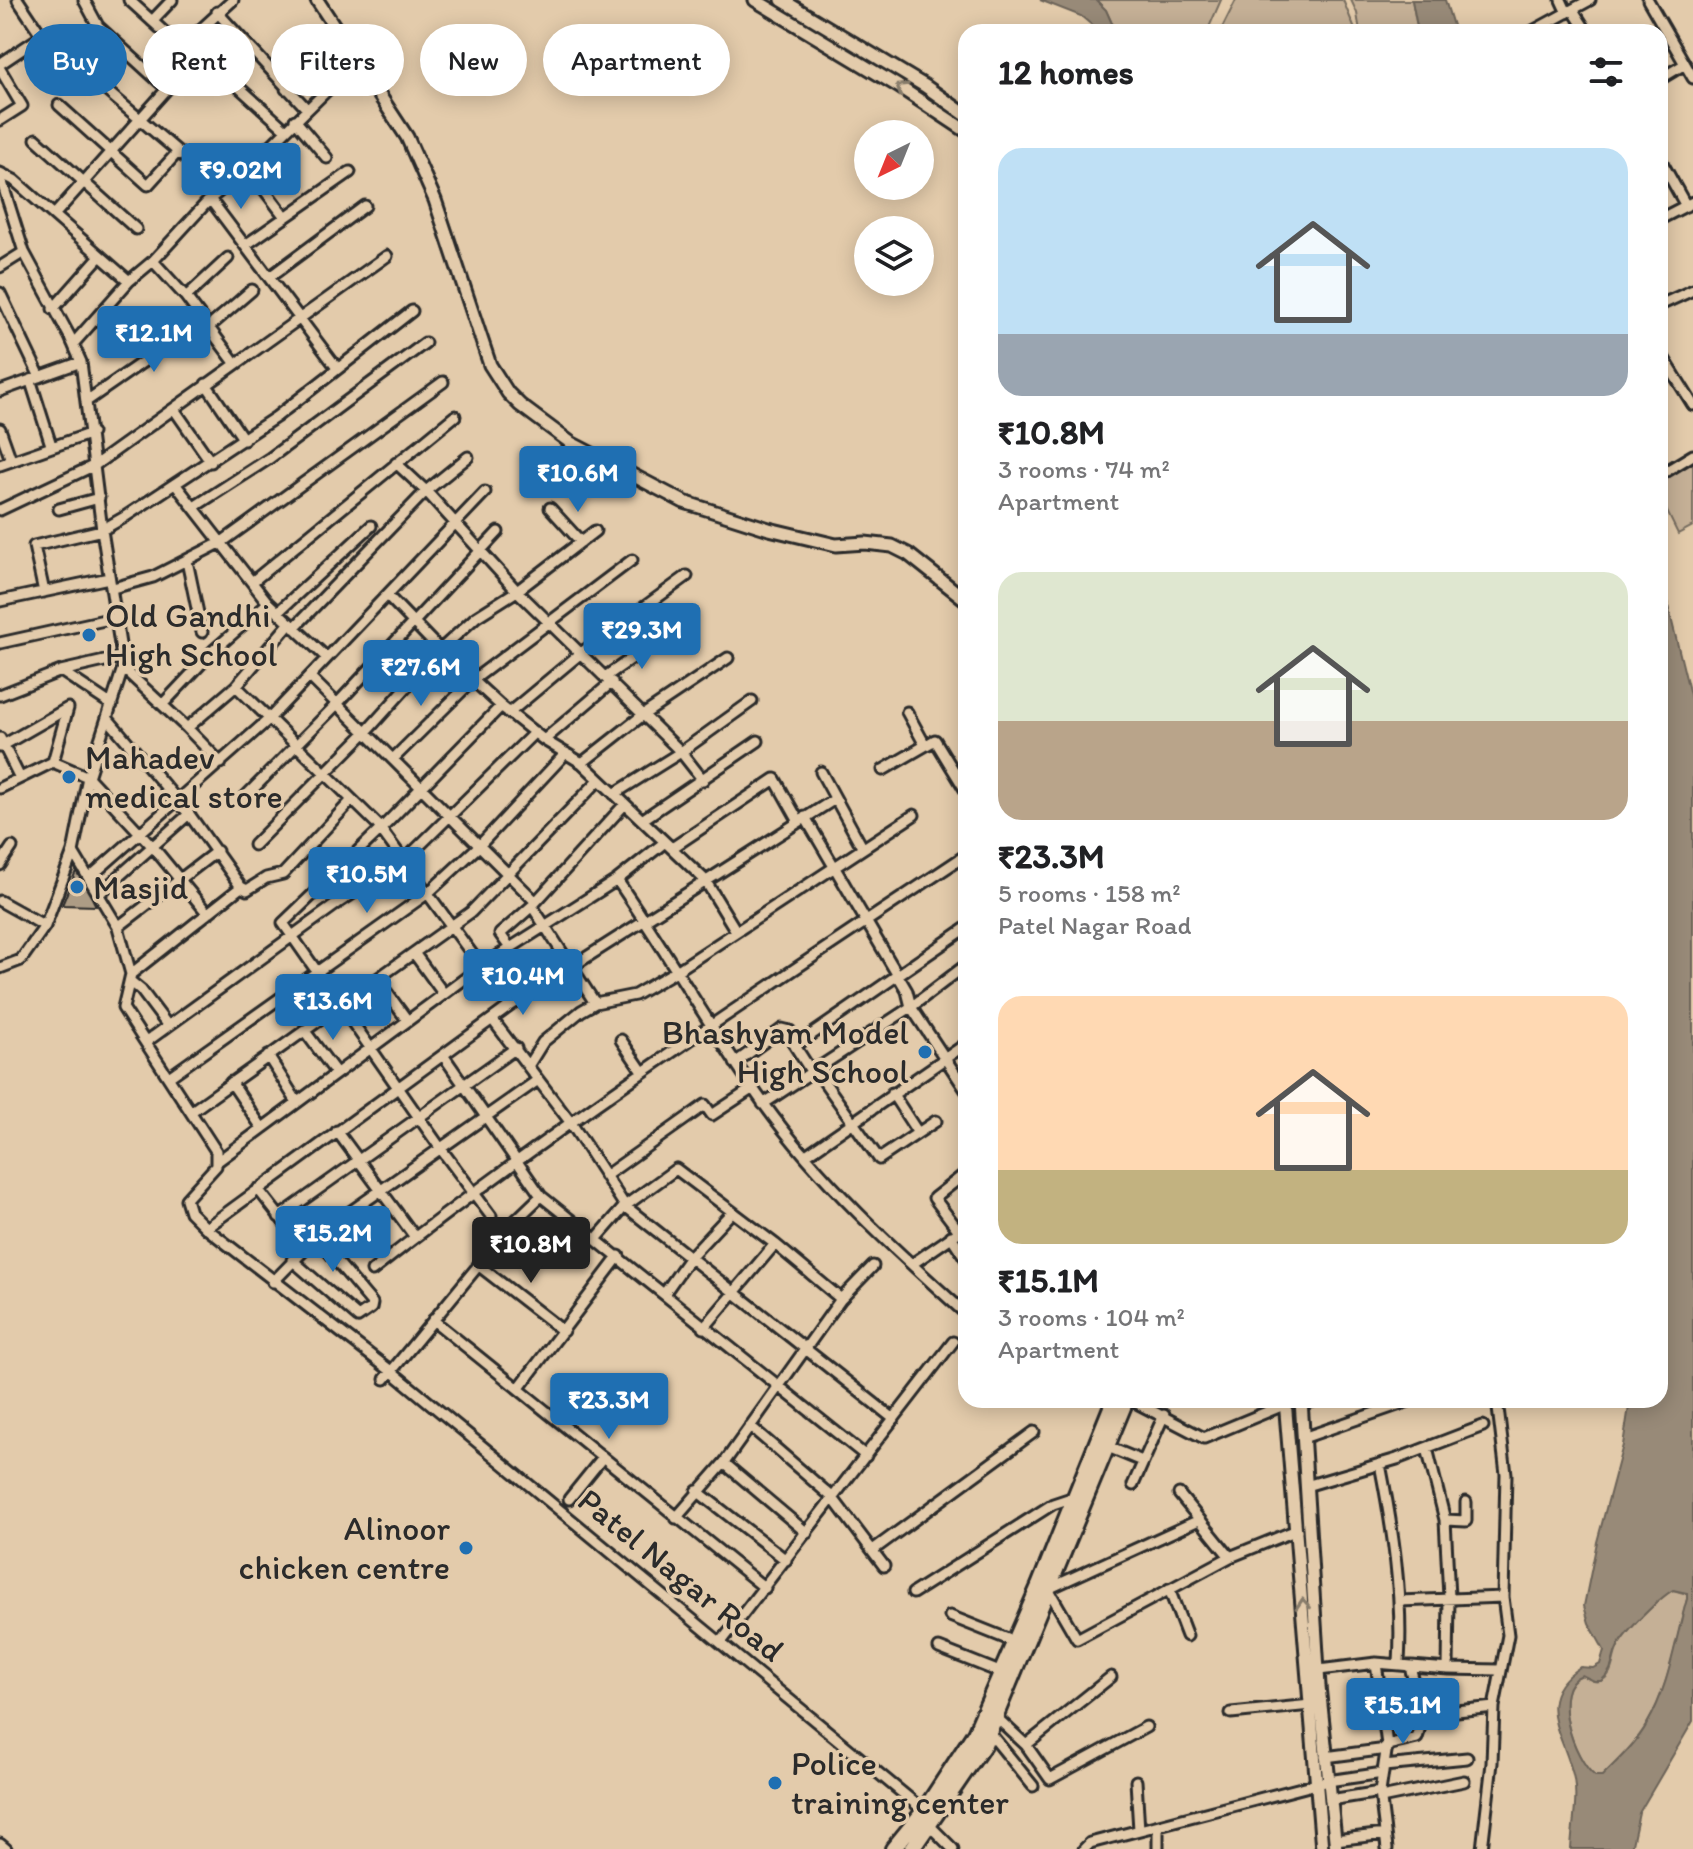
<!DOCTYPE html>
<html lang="en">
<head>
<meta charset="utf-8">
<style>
  :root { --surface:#fff; --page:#f6f6f6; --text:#202124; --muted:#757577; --accent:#1f6fb2 }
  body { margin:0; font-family:Itim,sans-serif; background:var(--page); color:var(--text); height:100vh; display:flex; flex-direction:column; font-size:30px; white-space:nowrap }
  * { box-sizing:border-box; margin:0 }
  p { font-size:26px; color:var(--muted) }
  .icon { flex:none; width:44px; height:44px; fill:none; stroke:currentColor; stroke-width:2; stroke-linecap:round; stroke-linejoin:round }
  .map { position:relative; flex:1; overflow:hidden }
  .details { position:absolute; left:958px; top:24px; width:710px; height:1384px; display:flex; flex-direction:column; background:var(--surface); border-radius:24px; box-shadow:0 4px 20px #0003 }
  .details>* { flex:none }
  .banner { position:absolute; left:24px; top:24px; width:760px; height:72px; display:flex; gap:16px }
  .needle { width:52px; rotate:223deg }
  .fabs { position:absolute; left:854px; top:120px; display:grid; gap:16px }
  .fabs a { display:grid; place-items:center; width:80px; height:80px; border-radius:50%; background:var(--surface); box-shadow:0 4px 20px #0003; font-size:40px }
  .price { position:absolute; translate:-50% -68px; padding:0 18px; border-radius:8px; background:var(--accent); color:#fff; font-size:26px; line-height:52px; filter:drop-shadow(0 2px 4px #0008) }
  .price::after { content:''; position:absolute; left:50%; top:48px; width:24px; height:18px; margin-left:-12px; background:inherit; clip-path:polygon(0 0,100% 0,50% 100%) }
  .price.active { background:#222; color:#fff }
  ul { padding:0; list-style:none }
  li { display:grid; align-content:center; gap:16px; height:424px; padding:0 40px }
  li span { display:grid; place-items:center; height:248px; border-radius:24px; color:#555 }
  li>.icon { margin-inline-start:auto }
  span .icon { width:144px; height:144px; fill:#fffc; stroke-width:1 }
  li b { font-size:34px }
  h2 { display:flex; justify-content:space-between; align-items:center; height:96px; padding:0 40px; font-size:34px }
  .chip { padding:0 28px; border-radius:36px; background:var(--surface); box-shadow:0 4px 20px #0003; font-size:28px; line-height:72px }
  .chip.active { background:var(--accent); color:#fff }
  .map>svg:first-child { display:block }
  .green { fill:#c5b096; stroke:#786e60; stroke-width:2 }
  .water { fill:#988a78; stroke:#6c6459; stroke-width:2; fill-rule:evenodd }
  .building { fill:#ad9c85; stroke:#2b2b2b; stroke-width:2 }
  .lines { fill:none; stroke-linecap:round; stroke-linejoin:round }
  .minor-casing { stroke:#2b2b2b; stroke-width:15 }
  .tertiary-casing { stroke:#2b2b2b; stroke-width:17 }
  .primary-casing { stroke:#2b2b2b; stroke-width:20 }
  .minor { stroke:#e3cbab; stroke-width:9 }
  .tertiary { stroke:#e3cbab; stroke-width:11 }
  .primary { stroke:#e3cbab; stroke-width:14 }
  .oneway { stroke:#877b6b }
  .poi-dot { fill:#1f6fb2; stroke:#e3cbab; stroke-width:3 }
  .labels { text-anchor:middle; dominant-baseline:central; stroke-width:7; stroke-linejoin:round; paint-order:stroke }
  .poi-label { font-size:34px; fill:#2b2b2b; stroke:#e3cbab; text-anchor:start }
  .street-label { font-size:34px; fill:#2b2b2b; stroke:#e3cbab }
</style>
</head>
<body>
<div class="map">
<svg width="1693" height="1849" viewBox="0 0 1693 1849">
  <rect width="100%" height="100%" fill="#e3cbab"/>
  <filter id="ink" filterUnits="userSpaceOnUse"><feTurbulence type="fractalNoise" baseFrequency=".0125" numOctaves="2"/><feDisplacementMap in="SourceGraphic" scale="16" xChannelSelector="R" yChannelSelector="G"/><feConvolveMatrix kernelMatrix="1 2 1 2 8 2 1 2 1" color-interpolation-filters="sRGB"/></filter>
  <g filter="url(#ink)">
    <!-- green -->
    <path class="green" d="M1096,0H1221L1207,32L1123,31L1114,28L1106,10Z
      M1236,0H1343L1356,32H1220Z
      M1351,0H1412L1418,32H1360L1357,13Z
      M1693,463V526L1678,534L1660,497V483Z
      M1673,1590L1687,1594V1599C1676,1640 1669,1687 1647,1724C1635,1744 1618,1760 1602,1776H1595C1574,1760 1548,1686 1582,1675C1588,1678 1593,1683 1600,1681C1614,1676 1612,1660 1617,1649C1622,1635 1660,1597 1673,1590Z"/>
    <!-- water -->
    <path class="water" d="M1040,0H1096L1106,10L1114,28L1161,32H1100L1081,16Z
      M1412,0H1445L1455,32H1418Z
      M1660,573L1693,707V1721L1639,1813L1631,1849H1571C1572,1827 1578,1800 1574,1779C1565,1735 1529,1700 1580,1667L1593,1668L1600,1664L1604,1650L1589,1623L1584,1606L1597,1542L1623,1445L1630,1400H1660ZM1673,1590L1687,1593V1599C1675,1640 1669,1687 1647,1724C1636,1744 1618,1760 1602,1776H1595C1574,1760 1548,1687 1582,1675L1594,1681H1601C1616,1667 1610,1661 1618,1646C1626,1631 1659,1598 1673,1590Z"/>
    <!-- building -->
    <path class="building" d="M76,871L92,898L96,906L62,905Z"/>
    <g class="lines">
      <defs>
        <path id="minor" d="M18,0L42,36L222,189
          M84,0L98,26L167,89
          M129,0L184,50
          M1561,0L1567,13
          M1648,0L1693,78
          M1573,10L1587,32
          M217,12L306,108
          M152,21L172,0
          M1531,32L1590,0
          M188,41L286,130
          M0,64L42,36
          M0,69L22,106L0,120
          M1660,79L1685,64
          M286,89L341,35
          M59,105L148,185L177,153
          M295,120L327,158
          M36,139L136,229
          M1660,159L1686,206
          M248,168L285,217
          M0,173L14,180L129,281
          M0,176L24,252L70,337L81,362L102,530L122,657L123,668L88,777L73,852L118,927L131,974L123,1008L216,1151V1166L186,1199L190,1212L206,1228L391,1371L928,1814
          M210,199L337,368
          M55,214L167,89L188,41L233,0
          M1660,219L1693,202
          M247,244L350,172
          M153,261L186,297L236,364
          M0,267L24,252
          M271,276L365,206
          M0,293L40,377
          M186,297L228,258
          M1660,305L1693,290
          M53,309L100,256
          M209,327L252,290
          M73,344L129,281L153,261L210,199L248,168L358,60
          M1660,352L1693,405
          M31,382L51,445
          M206,384L244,440
          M0,391L81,362
          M88,400L202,321
          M174,409L211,462
          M0,429L11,460
          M396,463L426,491L517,591L681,752L703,780
          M0,465L92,433
          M1660,475L1693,455
          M176,485L268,603L327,658
          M194,507L270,458L425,343
          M550,508L581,542
          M59,509L99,498
          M0,510L95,465L387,256
          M187,561L202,632
          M252,582L455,416
          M113,588L153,577L222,542L443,382
          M44,592L34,546L102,530L123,518L276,417L412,311
          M387,595L440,650L501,706L544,740L582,763L705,880L736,931
          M0,601L109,578
          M278,612L371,526
          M290,623L236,686L377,824L510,1006
          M294,628L426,491L468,457
          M0,643L118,617
          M123,668L187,728
          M61,671L112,705
          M310,677L535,901
          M605,677L661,638
          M0,695L61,671L122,657
          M163,704L214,650L268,603
          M907,712L925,745
          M509,713L581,653L687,576
          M108,719L189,814L241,887
          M0,738L20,778
          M544,740L612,682
          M0,747L68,708L53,762
          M393,759L473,680L632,560
          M221,763L187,728L236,686
          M582,763L643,715L728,658
          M883,770L935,740L966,791
          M821,772L862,847
          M0,788L53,762L88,777L153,847L208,914
          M614,794L681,752L752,701
          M243,799L337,704L498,532
          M805,817L907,991L911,1007L966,1090
          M642,820L758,741
          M254,845L366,732L440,650L476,617L517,591L595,531
          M672,848L775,779L798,820
          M0,865L12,847
          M89,878L268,720L485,492
          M617,880C668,953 712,1032 764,1104C820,1182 895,1250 966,1314
          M99,894L189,814
          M0,901L45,926
          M532,906L595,1003
          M118,927L217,851
          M510,948L500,934L532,906L625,804
          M414,953L443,993
          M0,968L21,960L45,926L73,852
          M131,974L241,887L247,890L266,878L283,874L352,800
          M377,979L407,1020
          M130,981L141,990L168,1026
          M492,1019L571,1123L625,1206L894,1419
          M304,1030L336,1073
          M621,1040L642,1071
          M146,1042L338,903L405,860L535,732
          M795,1046L811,1071
          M443,1055L541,1196L866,1456
          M268,1056L297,1102
          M735,1063L782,1029L790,1031L795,1046L966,928
          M528,1066L543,1042L581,1011L595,1003L635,995L678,970L914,815
          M815,1069L879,1159L936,1121
          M169,1077L428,893L479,846L566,753
          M231,1082L262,1128
          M892,1093L918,1133
          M763,1104L911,1007L966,965
          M192,1111L471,912L599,780
          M337,1131L415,1237
          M806,1155L966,1044
          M218,1161L482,966L617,880L665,842
          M605,1176L705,1105L712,1115L753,1088
          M258,1189L304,1248
          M491,1216L441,1149L283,923L381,829L501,706
          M279,1217L516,1048
          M206,1228L510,1006L835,799
          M959,1231L934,1198L966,1173
          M951,1236L966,1259
          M597,1238L625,1206L676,1169L775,1244L841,1299
          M292,1260L358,1317L371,1308L372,1303L316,1237
          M912,1264L966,1227
          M478,1265L563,1331
          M372,1271C562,1121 765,989 966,855
          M273,1282L323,1231L538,1080
          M664,1294L690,1257L732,1212
          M433,1320L765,1588
          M704,1328L775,1244
          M385,1379L515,1221L541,1196
          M519,1388L619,1256
          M1131,1400L1204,1438L1286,1404
          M1302,1405L1316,1400
          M750,1426L832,1497L884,1566
          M1303,1438L1412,1400
          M1108,1447L1142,1461
          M724,1463L807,1533
          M1380,1464C1393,1530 1403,1596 1399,1663
          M1133,1485L1164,1415
          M1306,1486L1397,1459L1483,1426
          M697,1491L786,1560
          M1179,1494L1230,1557
          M569,1499L603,1457
          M676,1518L724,1463L841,1299L873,1266
          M1199,1520L1048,1589L1077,1639L1230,1557L1297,1530
          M1445,1520L1466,1521V1502
          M873,1550L1034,1432
          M1169,1589L1187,1636
          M913,1593L1053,1504L1074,1497
          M1399,1601L1503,1597
          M950,1616L1015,1642
          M722,1641L953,1342
          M939,1648L1002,1673
          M1376,1663L1387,1745L1380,1792L1387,1849
          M1448,1669L1499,1670
          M1319,1670L1376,1663L1448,1669L1449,1597L1445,1520L1427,1448
          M1231,1713L1311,1705
          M1420,1715L1494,1707
          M996,1717L1026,1745L1050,1779L1146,1727
          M989,1732L1033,1786
          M1026,1745L1111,1677
          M1387,1745L1417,1738C1425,1716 1415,1688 1410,1666
          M1325,1757L1387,1749
          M1384,1766L1467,1758
          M1136,1781L1139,1830
          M1381,1798L1464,1781
          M1330,1800L1380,1792
          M930,1826L953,1849
          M1158,1826V1849
          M1335,1840L1385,1834
          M0,1844L6,1849
          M1084,1849L1090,1843L1328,1781L1383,1773
          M1482,1849L1492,1763L1494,1707L1508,1635L1503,1597L1506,1474L1497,1400"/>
        <path id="tertiary" d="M317,0L407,137L435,200L490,365L508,393L520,405L571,443L684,502L769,529L836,545L865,543L892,546L908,554L966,600
          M755,0L898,86L966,131
          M782,0L925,86L966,115
          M1285,1400L1322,1849
          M1301,1400L1319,1686L1336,1849"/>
        <path id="primary" d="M893,1849L924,1811L975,1733L1039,1586L1114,1400
          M912,1849L984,1744L1126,1400"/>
      </defs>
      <!-- minor casing -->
      <use href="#minor" class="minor-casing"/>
      <!-- tertiary casing -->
      <use href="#tertiary" class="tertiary-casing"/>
      <!-- primary casing -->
      <use href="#primary" class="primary-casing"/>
      <!-- minor -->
      <use href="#minor" class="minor"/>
      <!-- tertiary -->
      <use href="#tertiary" class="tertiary"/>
      <!-- primary -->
      <use href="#primary" class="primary"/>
    </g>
    <!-- one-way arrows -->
    <defs><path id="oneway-chevron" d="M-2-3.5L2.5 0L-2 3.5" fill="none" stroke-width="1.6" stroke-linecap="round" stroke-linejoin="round" transform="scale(2)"/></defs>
    <g class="oneway">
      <use href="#oneway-chevron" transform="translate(901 88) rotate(-148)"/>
      <use href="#oneway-chevron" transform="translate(1303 1604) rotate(-94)"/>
    </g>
  </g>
  <!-- markers -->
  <g class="poi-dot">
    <circle cx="89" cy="635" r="8"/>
    <circle cx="69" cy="777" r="8"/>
    <circle cx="77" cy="887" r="8"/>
    <circle cx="925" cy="1052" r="8"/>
    <circle cx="466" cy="1548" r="8"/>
    <circle cx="775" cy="1783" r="8"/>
  </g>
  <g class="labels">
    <!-- poi labels -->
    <g class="poi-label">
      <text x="105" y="615">Old Gandhi<tspan x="105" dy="39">High School</tspan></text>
      <text x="85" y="757">Mahadev<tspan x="85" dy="39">medical store</tspan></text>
      <text x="93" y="887">Masjid</text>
      <text x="909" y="1032" text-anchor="end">Bhashyam Model<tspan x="909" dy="39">High School</tspan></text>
      <text x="450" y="1528" text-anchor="end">Alinoor<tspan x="450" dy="39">chicken centre</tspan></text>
      <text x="791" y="1763">Police<tspan x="791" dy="39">training center</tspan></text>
    </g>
    <!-- street labels -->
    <g class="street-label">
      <text transform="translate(681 1575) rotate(39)">Patel Nagar Road</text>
    </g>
  </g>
</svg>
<div class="fabs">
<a><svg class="needle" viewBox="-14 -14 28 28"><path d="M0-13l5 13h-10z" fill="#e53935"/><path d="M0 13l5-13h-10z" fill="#757577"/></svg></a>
<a><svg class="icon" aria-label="layers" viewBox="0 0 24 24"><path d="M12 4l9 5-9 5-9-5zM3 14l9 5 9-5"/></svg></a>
</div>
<b class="price" style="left:241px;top:211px">₹9.02M</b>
<b class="price" style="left:154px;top:374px">₹12.1M</b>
<b class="price" style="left:578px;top:514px">₹10.6M</b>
<b class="price" style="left:642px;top:671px">₹29.3M</b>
<b class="price" style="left:421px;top:708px">₹27.6M</b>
<b class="price" style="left:367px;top:915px">₹10.5M</b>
<b class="price" style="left:523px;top:1017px">₹10.4M</b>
<b class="price" style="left:333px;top:1042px">₹13.6M</b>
<b class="price" style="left:333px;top:1274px">₹15.2M</b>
<b class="price active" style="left:531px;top:1285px">₹10.8M</b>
<b class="price" style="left:609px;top:1441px">₹23.3M</b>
<b class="price" style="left:1403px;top:1746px">₹15.1M</b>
<div class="banner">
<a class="chip active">Buy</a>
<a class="chip">Rent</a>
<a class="chip">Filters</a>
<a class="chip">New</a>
<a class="chip">Apartment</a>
</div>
<section class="details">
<h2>12 homes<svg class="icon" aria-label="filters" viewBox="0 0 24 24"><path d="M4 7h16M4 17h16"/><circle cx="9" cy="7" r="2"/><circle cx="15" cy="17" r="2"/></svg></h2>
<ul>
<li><span style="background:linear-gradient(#bfe0f5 75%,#9aa5b1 0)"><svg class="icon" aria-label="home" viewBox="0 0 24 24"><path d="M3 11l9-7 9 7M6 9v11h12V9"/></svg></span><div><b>₹10.8M</b><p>3 rooms · 74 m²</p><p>Apartment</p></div></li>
<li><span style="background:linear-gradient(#dfe7d0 60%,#b9a48a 0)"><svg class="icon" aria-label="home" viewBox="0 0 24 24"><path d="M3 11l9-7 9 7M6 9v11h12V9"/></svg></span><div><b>₹23.3M</b><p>5 rooms · 158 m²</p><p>Patel Nagar Road</p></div></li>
<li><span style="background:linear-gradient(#ffd9b3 70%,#c2b280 0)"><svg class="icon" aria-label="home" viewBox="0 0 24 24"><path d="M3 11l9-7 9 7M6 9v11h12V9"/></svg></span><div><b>₹15.1M</b><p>3 rooms · 104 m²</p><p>Apartment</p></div></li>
</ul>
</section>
</div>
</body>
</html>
